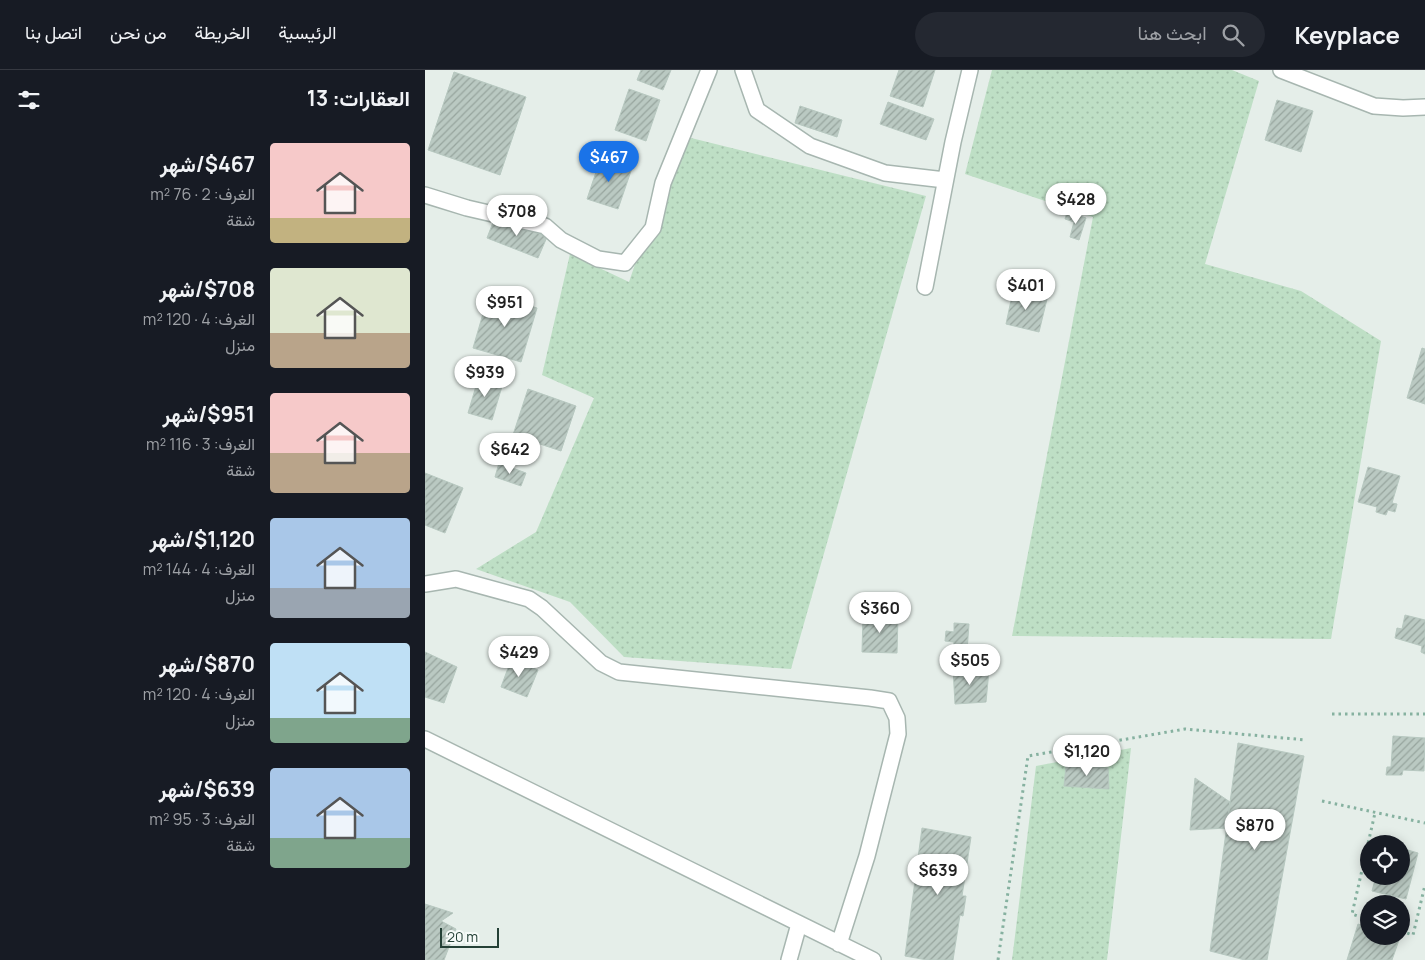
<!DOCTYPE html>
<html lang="ar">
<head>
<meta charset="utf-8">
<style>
  :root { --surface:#171b24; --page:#242831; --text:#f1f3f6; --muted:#9ea1a6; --line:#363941; --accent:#1a73e8 }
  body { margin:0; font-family:Manrope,Vazirmatn,sans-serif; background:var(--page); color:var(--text); direction:rtl; height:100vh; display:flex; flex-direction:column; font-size:19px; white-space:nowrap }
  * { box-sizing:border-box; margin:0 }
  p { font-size:16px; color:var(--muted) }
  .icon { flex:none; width:28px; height:28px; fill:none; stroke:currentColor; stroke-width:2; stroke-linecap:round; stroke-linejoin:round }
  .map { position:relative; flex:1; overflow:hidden; direction:ltr }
  .panel { display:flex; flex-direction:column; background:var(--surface); width:425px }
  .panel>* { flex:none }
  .tools { position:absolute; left:935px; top:765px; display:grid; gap:10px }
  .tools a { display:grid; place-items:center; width:50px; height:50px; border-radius:50%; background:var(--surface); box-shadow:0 2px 12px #0003; font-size:25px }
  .scale { position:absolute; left:15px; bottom:12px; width:59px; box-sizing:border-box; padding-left:5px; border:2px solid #244036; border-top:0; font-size:14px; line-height:18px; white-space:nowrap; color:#244036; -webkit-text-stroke:4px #f6faf8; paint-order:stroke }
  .price { position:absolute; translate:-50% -42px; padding:0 11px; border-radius:18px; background:#fff; color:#222; font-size:16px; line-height:32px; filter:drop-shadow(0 1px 2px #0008) }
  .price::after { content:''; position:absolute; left:50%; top:30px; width:15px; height:11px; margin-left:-8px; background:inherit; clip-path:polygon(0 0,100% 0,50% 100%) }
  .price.selected { background:var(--accent); color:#fff }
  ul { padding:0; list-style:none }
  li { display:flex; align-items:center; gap:15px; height:125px; padding:0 15px }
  li span { display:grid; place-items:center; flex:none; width:140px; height:100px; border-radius:5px; color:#555 }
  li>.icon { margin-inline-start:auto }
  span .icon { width:60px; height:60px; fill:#fffc; stroke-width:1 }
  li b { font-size:21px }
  h2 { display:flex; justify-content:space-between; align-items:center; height:60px; padding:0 15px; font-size:21px }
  header { display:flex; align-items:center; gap:30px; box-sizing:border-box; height:70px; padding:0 25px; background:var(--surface); border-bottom:1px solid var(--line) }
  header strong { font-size:24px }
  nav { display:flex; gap:28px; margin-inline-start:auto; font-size:18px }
  .search { width:350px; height:45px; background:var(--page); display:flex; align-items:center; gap:12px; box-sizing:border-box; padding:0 18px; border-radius:28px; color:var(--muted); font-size:19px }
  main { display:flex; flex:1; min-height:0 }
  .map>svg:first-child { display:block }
  .grass { fill:url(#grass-dots) }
  .building { fill:url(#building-hatch); stroke:#b7c8c0 }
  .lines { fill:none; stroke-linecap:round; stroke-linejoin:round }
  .minor-casing { stroke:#a7b6b0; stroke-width:18 }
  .path { stroke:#86b1a0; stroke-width:3; stroke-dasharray:2.5 4; stroke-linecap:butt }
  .minor { stroke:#fff; stroke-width:15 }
</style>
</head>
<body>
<header>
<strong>Keyplace</strong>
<div class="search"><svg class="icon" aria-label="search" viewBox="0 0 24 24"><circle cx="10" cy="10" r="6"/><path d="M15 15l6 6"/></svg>ابحث هنا</div>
<nav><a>الرئيسية</a><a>الخريطة</a><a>من نحن</a><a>اتصل بنا</a></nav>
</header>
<main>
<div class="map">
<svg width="1000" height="890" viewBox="0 0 1000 890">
  <defs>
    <pattern id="grass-dots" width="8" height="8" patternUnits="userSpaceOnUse" patternTransform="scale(1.25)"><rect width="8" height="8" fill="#bedfc5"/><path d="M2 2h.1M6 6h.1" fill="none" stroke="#a3c0aa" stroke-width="1.8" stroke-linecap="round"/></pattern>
    <pattern id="building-hatch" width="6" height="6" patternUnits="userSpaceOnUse" patternTransform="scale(1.25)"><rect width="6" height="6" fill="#bac9c2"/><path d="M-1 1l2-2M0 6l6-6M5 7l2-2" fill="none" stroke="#97a59e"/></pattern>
  </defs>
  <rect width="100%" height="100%" fill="#e5eee9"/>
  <!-- grass -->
  <path class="grass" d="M567,0H807L834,11L780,194L876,221L956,271L906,569L587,566L668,147L540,104Z
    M254,65L501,126L366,599L199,587L145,532L51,499L111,462L169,328L117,305L145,184L204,212Z
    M706,678L682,890H587L611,696Z"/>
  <!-- building -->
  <path class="building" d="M216,0H246L238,20L212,10Z
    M474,0H510L498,37L465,26Z
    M29,2L101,27L75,105L3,80Z
    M204,19L235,30L221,71L190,60Z
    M852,30L888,41L876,82L840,70Z
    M463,32L509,49L501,70L455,54Z
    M375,36L417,50L412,67L370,53Z
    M176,87L207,98L193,139L162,129Z
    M642,142L661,148L654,170L645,167L649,152L640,149Z
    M70,147L122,167L113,188L62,168Z
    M588,221L622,229L614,262L581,254Z
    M64,223L112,238L96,292L48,278Z
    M997,278L1000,279V334L982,328Z
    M54,306L78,313L67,350L43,343Z
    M103,319L151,336L136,381L88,365Z
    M74,393L101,403L96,416L70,407Z
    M943,397L975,406L967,433L972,434L970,442L963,440L961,445L951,442L952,437L933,432Z
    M0,403L38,418L20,463L0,455Z
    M438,545L473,546L472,583L437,582Z
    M980,545L1000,550V584L996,582L997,576L970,568L972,558L977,559Z
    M529,553L544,554L542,581L528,580L529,572L520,571L521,561L529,562Z
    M0,582L32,597L19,633L0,627Z
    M86,590L113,600L102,627L76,617Z
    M528,598L564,600L561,632L530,634Z
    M968,666L1000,668L999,701L978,700L977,705H961L962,697H966Z
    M813,673L879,686L842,890H820L785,881Z
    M641,696L683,698L684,719L639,716Z
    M770,708L805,732L802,758L765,760Z
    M497,758L546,767L537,826H541L538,846L535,845L528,890H502L480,886Z
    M976,778L993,783L981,829L947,821L951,806H976Z
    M0,834L28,843L16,851L31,859L19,890H0Z
    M933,854L944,858V866H964L974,870L967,890H922Z"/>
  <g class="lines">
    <defs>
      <path id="minor" d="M318,0L332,40L385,76L460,103L520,110
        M856,0L949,36L978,38L1000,37
        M0,125L42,138L120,156L136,170L173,189L200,193L228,158L238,113L284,0
        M500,217L528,72L545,0
        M0,514L31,509L104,529L117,538L176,593L194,602L445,628L464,631L472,648L473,664L442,786L414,874
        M0,669L448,890
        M364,890L374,854"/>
    </defs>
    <!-- minor casing -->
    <use href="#minor" class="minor-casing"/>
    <!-- path -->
    <path class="path" d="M907,644H1000
      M897,731L1000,753
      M944,850L927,844L950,743
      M976,861L988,865L1000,815
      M573,890L603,686L760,659L881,670"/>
    <!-- minor -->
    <use href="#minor" class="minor"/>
  </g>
</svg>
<div class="tools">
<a><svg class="icon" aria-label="locate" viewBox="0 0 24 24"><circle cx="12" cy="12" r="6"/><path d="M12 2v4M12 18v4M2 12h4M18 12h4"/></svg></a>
<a><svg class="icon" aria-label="layers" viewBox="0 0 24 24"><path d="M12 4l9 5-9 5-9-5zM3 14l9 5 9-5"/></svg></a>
</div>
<div class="scale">20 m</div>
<b class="price selected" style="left:184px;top:113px">$467</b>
<b class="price" style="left:651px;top:155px">$428</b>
<b class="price" style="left:92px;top:167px">$708</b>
<b class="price" style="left:601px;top:241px">$401</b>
<b class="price" style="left:80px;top:258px">$951</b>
<b class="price" style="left:60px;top:328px">$939</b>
<b class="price" style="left:85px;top:405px">$642</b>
<b class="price" style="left:455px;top:564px">$360</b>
<b class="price" style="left:94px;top:608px">$429</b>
<b class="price" style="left:545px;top:616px">$505</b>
<b class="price" style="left:662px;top:707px">$1,120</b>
<b class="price" style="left:830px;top:781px">$870</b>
<b class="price" style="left:513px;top:826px">$639</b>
</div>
<section class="panel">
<h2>العقارات: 13<svg class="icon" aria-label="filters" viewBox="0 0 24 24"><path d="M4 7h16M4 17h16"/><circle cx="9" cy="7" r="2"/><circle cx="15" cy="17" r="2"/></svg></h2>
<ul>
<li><span style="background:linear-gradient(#f6c9c9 75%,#c2b280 0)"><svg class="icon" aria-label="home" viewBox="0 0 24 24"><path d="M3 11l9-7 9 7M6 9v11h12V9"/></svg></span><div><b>$467/شهر</b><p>الغرف: 2 · 76 m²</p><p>شقة</p></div></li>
<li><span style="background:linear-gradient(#dfe7d0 65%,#b9a48a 0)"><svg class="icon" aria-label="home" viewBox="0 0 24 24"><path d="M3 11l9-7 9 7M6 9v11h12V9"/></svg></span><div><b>$708/شهر</b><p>الغرف: 4 · 120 m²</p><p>منزل</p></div></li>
<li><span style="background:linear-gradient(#f6c9c9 60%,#b9a48a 0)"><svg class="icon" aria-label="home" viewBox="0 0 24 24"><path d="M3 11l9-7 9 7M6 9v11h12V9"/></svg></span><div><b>$951/شهر</b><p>الغرف: 3 · 116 m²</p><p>شقة</p></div></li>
<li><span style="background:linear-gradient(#a9c7e8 70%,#9aa5b1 0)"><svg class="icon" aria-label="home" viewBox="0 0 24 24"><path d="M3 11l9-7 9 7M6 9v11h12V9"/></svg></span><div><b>$1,120/شهر</b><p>الغرف: 4 · 144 m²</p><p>منزل</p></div></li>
<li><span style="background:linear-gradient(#bfe0f5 75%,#7fa58c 0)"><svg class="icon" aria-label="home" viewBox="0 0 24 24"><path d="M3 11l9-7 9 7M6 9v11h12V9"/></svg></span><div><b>$870/شهر</b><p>الغرف: 4 · 120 m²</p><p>منزل</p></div></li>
<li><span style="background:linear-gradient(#a9c7e8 70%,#7fa58c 0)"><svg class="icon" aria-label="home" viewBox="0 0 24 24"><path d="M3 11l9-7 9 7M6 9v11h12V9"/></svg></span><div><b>$639/شهر</b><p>الغرف: 3 · 95 m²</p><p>شقة</p></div></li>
</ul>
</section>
</main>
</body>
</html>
